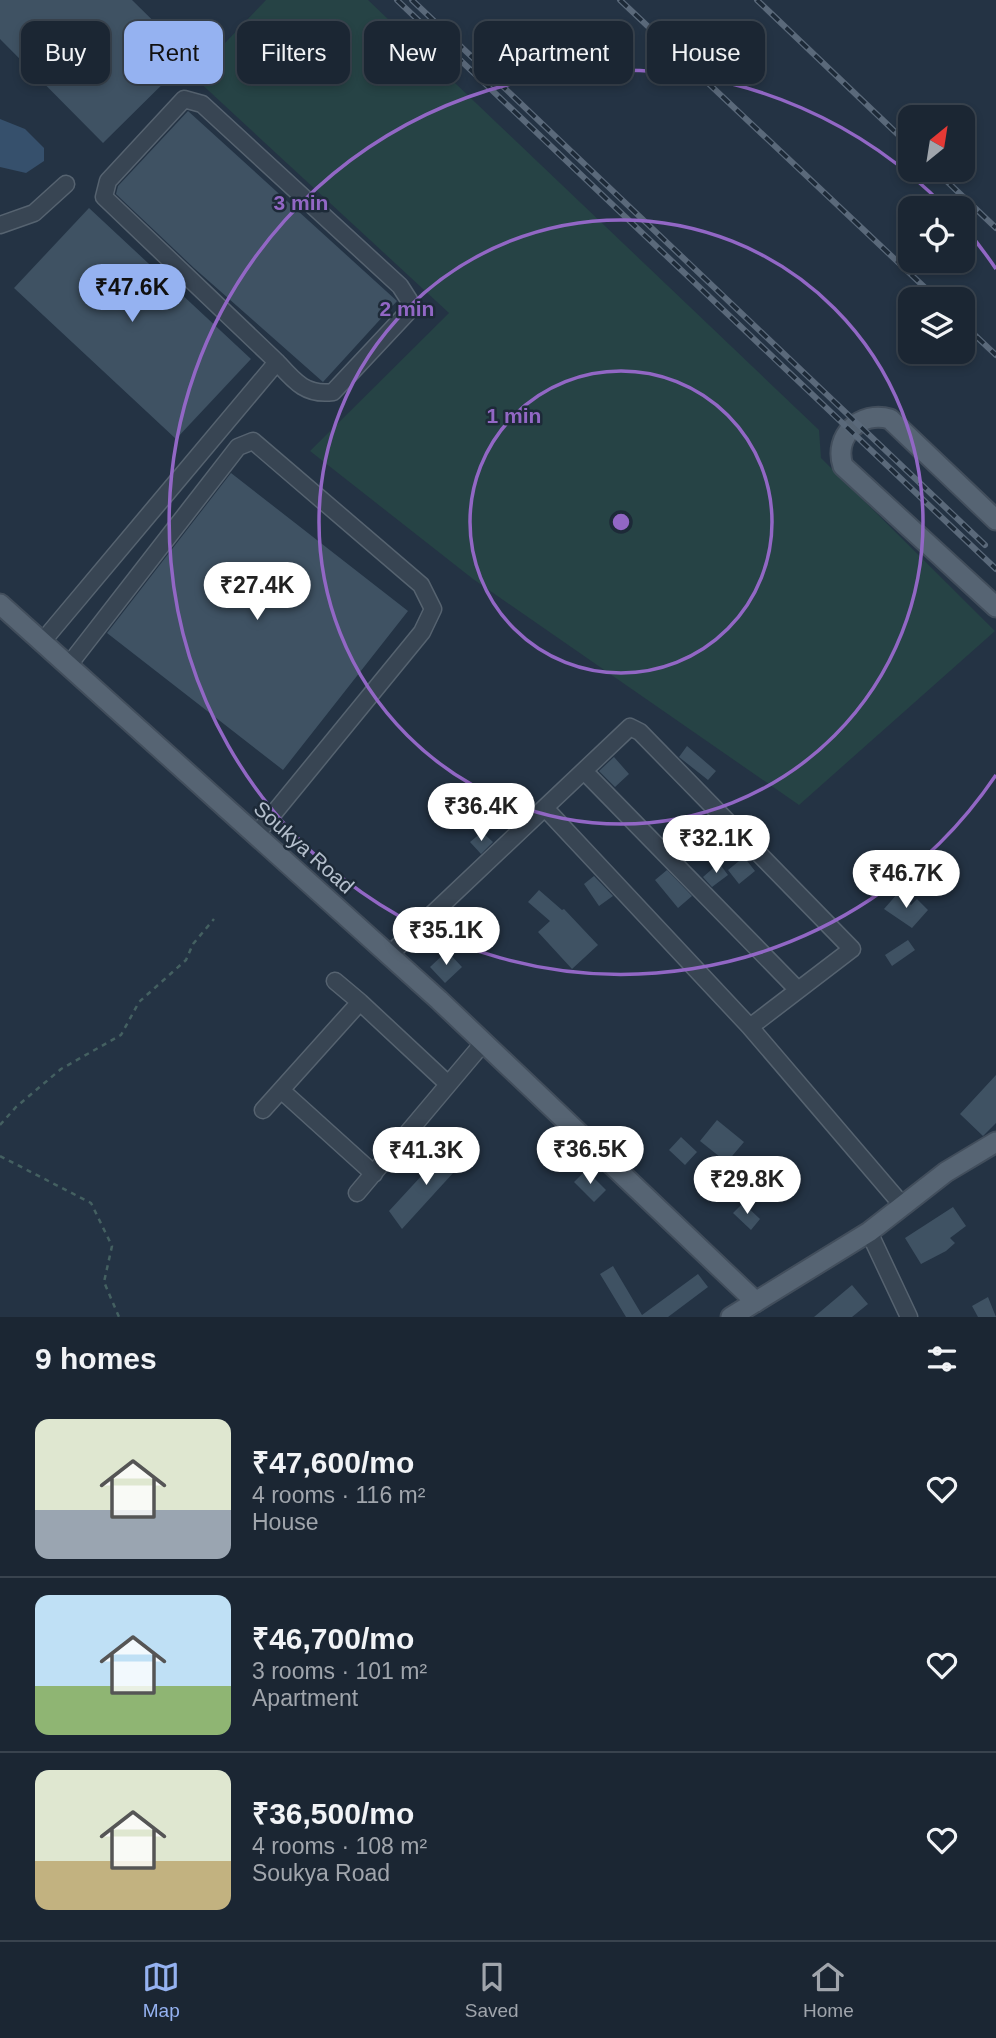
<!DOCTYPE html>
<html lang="en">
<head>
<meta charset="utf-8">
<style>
  :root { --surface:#1b2633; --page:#28323f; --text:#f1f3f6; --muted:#a0a5ac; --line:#39434e; --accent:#95b2f1 }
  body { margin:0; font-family:Helvetica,sans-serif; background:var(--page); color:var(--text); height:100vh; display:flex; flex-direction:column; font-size:26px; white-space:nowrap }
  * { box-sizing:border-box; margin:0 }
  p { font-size:23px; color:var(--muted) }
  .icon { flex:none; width:38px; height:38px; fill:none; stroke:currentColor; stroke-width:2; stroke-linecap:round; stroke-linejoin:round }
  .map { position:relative; height:1317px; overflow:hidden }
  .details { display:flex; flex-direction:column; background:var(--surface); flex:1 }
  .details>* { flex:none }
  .banner { position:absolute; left:21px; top:21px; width:956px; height:63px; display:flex; gap:14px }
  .needle { width:46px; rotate:30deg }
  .buttons { position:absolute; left:898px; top:105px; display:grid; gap:14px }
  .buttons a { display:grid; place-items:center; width:77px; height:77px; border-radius:14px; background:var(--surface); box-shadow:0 4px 10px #0003,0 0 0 2px var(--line); font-size:35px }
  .price { position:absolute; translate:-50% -60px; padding:0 16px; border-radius:24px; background:#fff; color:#222; font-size:23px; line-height:46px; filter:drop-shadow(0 2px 4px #0008) }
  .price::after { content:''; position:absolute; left:50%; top:42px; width:21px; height:16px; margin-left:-10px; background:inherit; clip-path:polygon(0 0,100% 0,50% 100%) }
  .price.selected { background:var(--accent); color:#111 }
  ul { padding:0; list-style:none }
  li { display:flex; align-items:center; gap:21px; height:175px; padding:0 35px }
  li+li { border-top:2px solid var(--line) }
  li span { display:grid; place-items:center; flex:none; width:196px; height:140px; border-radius:14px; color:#555 }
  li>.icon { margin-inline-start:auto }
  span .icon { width:84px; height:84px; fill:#fffc; stroke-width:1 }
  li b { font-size:30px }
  h2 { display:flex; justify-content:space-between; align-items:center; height:84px; padding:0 35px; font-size:30px }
  .tag { padding:0 24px; border-radius:14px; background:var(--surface); box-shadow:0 4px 10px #0003,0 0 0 2px var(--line); font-size:24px; line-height:63px }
  .tag.selected { background:var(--accent); color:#111 }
  .tab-bar { display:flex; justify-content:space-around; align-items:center; height:98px; border-top:2px solid var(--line); background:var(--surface); font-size:19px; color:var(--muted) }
  .tab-bar a { display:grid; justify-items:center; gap:4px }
  .tab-bar .selected { color:var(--accent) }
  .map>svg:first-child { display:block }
  .green { fill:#264345 }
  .water { fill:#36506c }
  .building { fill:#3f5263 }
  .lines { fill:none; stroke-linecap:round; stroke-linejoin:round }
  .minor-casing { stroke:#566370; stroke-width:19 }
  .major-casing { stroke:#424e5c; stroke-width:23 }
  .path { stroke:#446061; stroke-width:2.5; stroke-dasharray:5 5; stroke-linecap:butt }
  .minor { stroke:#384553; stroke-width:16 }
  .major { stroke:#566473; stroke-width:19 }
  .rail-casing { stroke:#5a697a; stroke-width:6 }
  .rail { stroke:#1d2a38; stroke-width:3.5; stroke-dasharray:10; stroke-linecap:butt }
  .ring { fill:none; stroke:#9267c5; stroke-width:3.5 }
  .labels { text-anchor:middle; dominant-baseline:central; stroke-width:5; stroke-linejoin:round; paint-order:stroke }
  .street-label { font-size:21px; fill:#b5c0cd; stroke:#1d2a38 }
  .centre { fill:#9267c5; stroke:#1d2a38; stroke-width:3.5 }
  .ring-label { font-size:21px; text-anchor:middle; font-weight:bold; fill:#9267c5; stroke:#1d2a38; stroke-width:5; stroke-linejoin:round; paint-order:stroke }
</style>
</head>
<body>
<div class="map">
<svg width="996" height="1317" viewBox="0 0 996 1317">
  <rect width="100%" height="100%" fill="#243344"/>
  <!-- green -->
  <path class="green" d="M266,0H368L819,430L821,458L995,631L799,805L473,579L310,451L449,313L196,79L205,64Z"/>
  <!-- water -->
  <path class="water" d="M0,119L25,129L44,148V161L26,173L0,167Z"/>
  <!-- building -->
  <path class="building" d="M0,0H132L190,57L103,143L0,39Z
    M188,111L397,301L323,382L194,268L116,194L118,186Z
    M89,208L251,359L176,439L14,288Z
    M231,473L408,611L283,770L107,633Z
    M687,746L716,771L708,780L679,757Z
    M614,757L629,774L615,787L599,771Z
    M482,832L493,842L481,854L470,842Z
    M744,857L755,871L739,884L728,870Z
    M719,863L728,875L712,887L703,877Z
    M667,870L692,896L678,908L655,880Z
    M594,876L613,896L599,906L584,884Z
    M539,890L562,910L564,909L598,945L572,969L538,932L550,921L528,902Z
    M898,893L911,905L917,899L928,910L912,928L884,909Z
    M908,940L915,950L892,966L885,955Z
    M447,951L462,967L445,983L430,967Z
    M996,1075V1123L983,1136L960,1114Z
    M717,1120L744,1142L716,1175L727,1185L717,1196L700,1179L720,1157L700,1141Z
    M681,1137L697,1152L685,1165L669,1150Z
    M448,1147L464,1161L402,1229L389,1211Z
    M586,1170L606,1190L594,1202L574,1182Z
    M743,1203L760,1219L751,1230L733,1213Z
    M953,1207L966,1226L950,1238L955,1243L946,1251L921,1264L905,1238Z
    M613,1266L642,1315L698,1274L708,1287L668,1317H626L600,1274Z
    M852,1285L868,1304L852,1317H814Z
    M988,1297L996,1317H978L972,1306Z"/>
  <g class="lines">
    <defs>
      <path id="minor" d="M0,225L34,213L66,184
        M42,642L277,362C294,381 306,396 333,392L408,312L409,300L400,286L202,104L184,99L108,181L104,197L277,362
        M68,666L238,447L253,441L421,585L433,609L422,632L256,835
        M584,771L798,990
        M545,808L750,1027
        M389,955L630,727L640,732L852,949L750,1027L903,1206
        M335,981L360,1002
        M281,1090L374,1174
        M263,1110L360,1002L448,1084
        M357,1193L484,1042
        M869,1232L909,1317"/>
      <path id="major" d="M996,520L890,419C861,410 833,436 843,466L996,607
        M0,604L439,1000L756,1302
        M731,1317L869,1232L946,1172L996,1142"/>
    </defs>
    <!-- minor casing -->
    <use href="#minor" class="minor-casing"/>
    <!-- major casing -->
    <use href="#major" class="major-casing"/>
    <!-- path -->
    <path class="path" d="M0,1125L16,1107L61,1069L121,1035L139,1002L186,960L193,944L214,919
      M0,1156L91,1203L112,1246L104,1282L119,1317"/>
    <!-- minor -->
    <use href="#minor" class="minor"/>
    <!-- major -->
    <use href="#major" class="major"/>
    <defs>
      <path id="rail" d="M397,0L996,569
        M412,0L985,545
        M620,0L937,299
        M757,0L910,146
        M935,170L996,228
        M962,323L996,355"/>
    </defs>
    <!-- rail casing -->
    <use href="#rail" class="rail-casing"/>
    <!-- rail -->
    <use href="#rail" class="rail"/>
  </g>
  <!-- distance rings -->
  <g class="ring">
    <circle cx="621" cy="522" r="151"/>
    <circle cx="621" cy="522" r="302"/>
    <path d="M996 775A452 452 0 1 1 946 208M965 228A452 452 0 0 1 996 269"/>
  </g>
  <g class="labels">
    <!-- street labels -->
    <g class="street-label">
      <text transform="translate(304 847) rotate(42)">Soukya Road</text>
    </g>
  </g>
  <circle cx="621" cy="522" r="10" class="centre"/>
  <g class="ring-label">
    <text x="301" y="210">3 min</text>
    <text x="407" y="316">2 min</text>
    <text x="514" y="423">1 min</text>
  </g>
</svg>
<div class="buttons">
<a><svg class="needle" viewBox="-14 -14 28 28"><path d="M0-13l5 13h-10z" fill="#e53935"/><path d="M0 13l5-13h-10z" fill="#a0a5ac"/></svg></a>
<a><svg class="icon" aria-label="locate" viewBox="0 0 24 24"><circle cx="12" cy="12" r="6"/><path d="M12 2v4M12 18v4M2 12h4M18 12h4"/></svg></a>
<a><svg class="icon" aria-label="layers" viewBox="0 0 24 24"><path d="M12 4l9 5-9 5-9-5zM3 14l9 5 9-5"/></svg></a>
</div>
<b class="price selected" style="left:132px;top:324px">₹47.6K</b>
<b class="price" style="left:257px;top:622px">₹27.4K</b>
<b class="price" style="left:481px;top:843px">₹36.4K</b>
<b class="price" style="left:716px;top:875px">₹32.1K</b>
<b class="price" style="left:906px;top:910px">₹46.7K</b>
<b class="price" style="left:446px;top:967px">₹35.1K</b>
<b class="price" style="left:590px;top:1186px">₹36.5K</b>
<b class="price" style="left:426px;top:1187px">₹41.3K</b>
<b class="price" style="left:747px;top:1216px">₹29.8K</b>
<div class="banner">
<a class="tag">Buy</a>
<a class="tag selected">Rent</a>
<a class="tag">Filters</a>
<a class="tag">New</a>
<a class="tag">Apartment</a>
<a class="tag">House</a>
</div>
</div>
<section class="details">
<h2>9 homes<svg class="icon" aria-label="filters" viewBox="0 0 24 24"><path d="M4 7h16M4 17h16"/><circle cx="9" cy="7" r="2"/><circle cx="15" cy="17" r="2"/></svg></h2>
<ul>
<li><span style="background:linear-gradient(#dfe7d0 65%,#9aa5b1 0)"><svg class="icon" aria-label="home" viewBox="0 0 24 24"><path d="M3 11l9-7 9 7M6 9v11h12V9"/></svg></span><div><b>₹47,600/mo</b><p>4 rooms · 116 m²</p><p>House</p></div><svg class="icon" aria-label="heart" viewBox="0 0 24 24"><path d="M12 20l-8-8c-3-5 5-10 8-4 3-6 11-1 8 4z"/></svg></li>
<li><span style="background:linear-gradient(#bfe0f5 65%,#8fb573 0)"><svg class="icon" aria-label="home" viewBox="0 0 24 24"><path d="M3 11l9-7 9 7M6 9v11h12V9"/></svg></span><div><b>₹46,700/mo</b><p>3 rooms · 101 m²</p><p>Apartment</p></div><svg class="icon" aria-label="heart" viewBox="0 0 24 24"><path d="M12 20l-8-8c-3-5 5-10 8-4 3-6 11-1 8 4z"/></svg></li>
<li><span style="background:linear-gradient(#dfe7d0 65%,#c2b280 0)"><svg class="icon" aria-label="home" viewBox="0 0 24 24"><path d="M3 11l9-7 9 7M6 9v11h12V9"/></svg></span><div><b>₹36,500/mo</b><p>4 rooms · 108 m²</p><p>Soukya Road</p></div><svg class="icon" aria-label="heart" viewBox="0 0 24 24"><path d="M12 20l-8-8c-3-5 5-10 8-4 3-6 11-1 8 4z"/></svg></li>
</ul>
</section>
<nav class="tab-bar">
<a class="selected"><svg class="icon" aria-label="map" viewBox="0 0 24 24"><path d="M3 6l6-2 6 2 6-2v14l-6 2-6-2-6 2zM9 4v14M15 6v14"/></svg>Map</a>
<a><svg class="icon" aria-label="saved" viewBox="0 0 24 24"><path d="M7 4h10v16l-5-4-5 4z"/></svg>Saved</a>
<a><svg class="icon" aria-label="home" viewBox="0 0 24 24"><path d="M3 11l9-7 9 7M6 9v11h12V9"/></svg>Home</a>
</nav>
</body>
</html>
